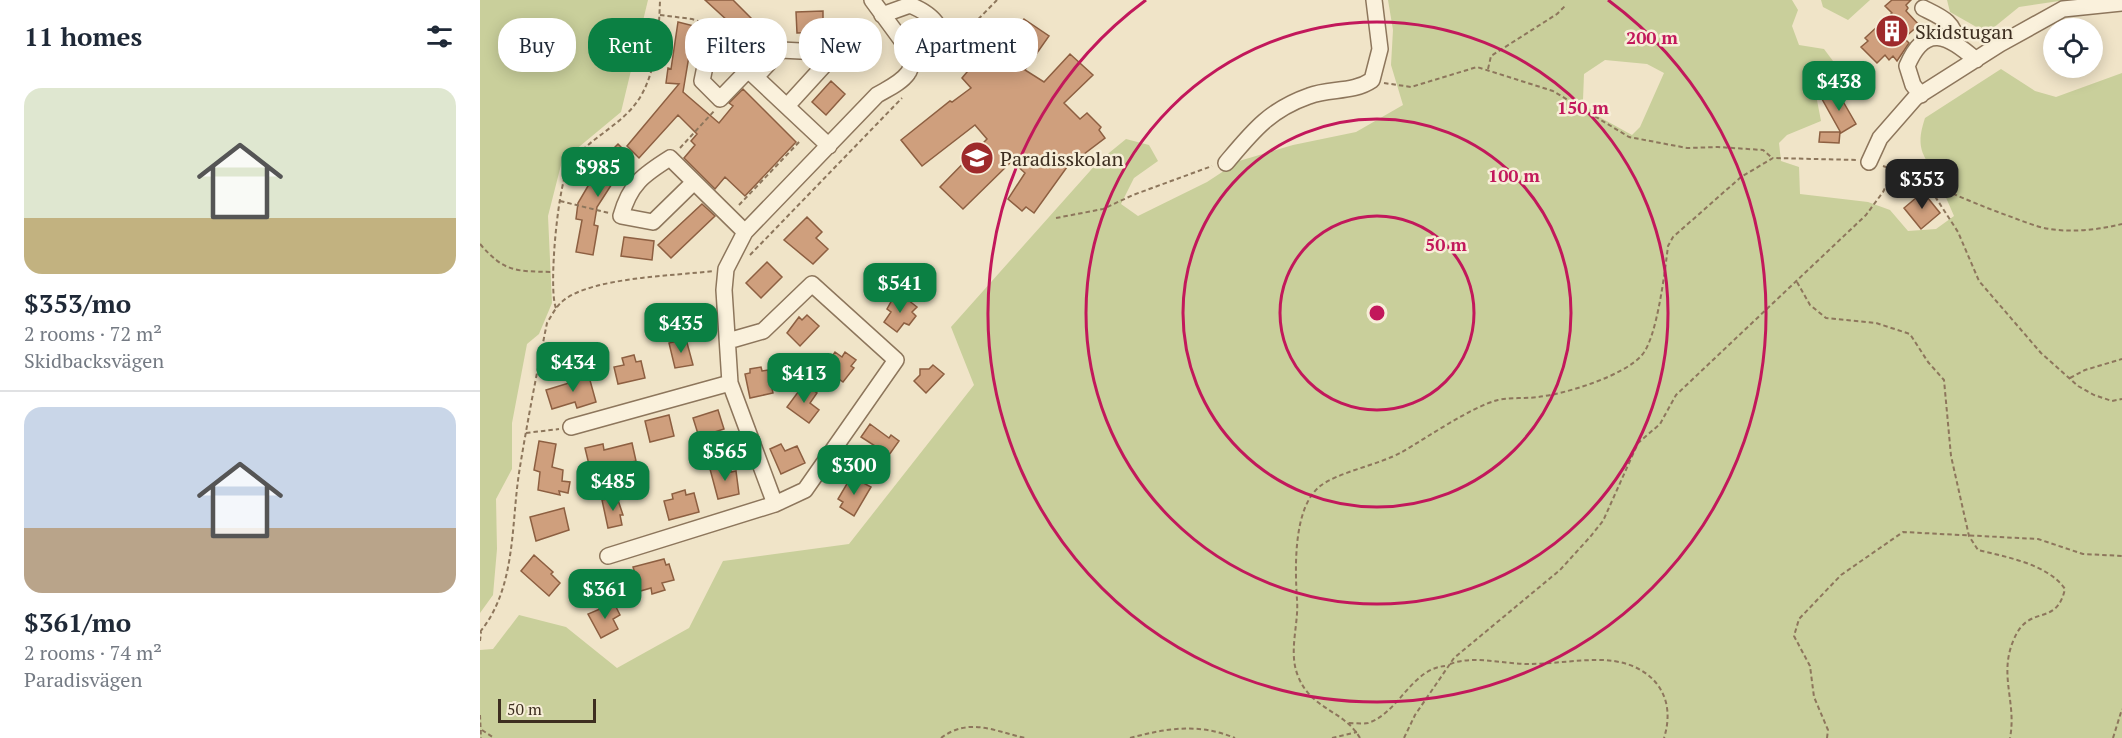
<!DOCTYPE html>
<html lang="en">
<head>
<meta charset="utf-8">
<style>
  :root { --surface:#fff; --page:#f6f6f7; --text:#1f2937; --muted:#747a83; --line:#e0e1e3; --accent:#0b8043 }
  body { margin:0; font-family:"PT Serif",serif; background:var(--page); color:var(--text); height:100vh; display:flex; flex-direction:column; font-size:22px; white-space:nowrap }
  * { box-sizing:border-box; margin:0 }
  p { font-size:20px; color:var(--muted) }
  .icon { flex:none; width:33px; height:33px; fill:none; stroke:currentColor; stroke-width:2; stroke-linecap:round; stroke-linejoin:round }
  .map { position:relative; flex:1; overflow:hidden }
  .details { display:flex; flex-direction:column; background:var(--surface); width:480px }
  .details>* { flex:none }
  .top-card { position:absolute; left:18px; top:18px; width:570px; height:54px; display:flex; gap:12px }
  .buttons { position:absolute; left:1563px; top:18px; display:grid; gap:12px }
  .buttons a { display:grid; place-items:center; width:60px; height:60px; border-radius:50%; background:var(--surface); box-shadow:0 3px 15px #0003; font-size:30px }
  .scale { position:absolute; left:18px; bottom:15px; width:98px; box-sizing:border-box; padding-left:6px; border:3px solid #3d2e20; border-top:0; font-size:16px; line-height:21px; white-space:nowrap; color:#3d2e20; -webkit-text-stroke:4px #f7eed8; paint-order:stroke }
  .price { position:absolute; translate:-50% -51px; padding:0 14px; border-radius:12px; background:var(--accent); color:#fff; font-size:20px; line-height:39px; filter:drop-shadow(0 2px 3px #0008) }
  .price::after { content:''; position:absolute; left:50%; top:36px; width:18px; height:14px; margin-left:-9px; background:inherit; clip-path:polygon(0 0,100% 0,50% 100%) }
  .price.current { background:#222; color:#fff }
  ul { padding:0; list-style:none }
  li { display:grid; align-content:center; gap:12px; height:318px; padding:0 24px }
  li+li { border-top:2px solid var(--line) }
  li span { display:grid; place-items:center; height:186px; border-radius:18px; color:#555 }
  li>.icon { margin-inline-start:auto }
  span .icon { width:108px; height:108px; fill:#fffc; stroke-width:1 }
  li b { font-size:26px }
  h2 { display:flex; justify-content:space-between; align-items:center; height:72px; padding:0 24px; font-size:26px }
  .chip { padding:0 21px; border-radius:24px; background:var(--surface); box-shadow:0 3px 15px #0003; font-size:21px; line-height:54px }
  .chip.current { background:var(--accent); color:#fff }
  main { display:flex; flex:1; min-height:0 }
  .map>svg:first-child { display:block }
  .green { fill:#c9cf9b; fill-rule:evenodd }
  .building { fill:#cf9f7d; stroke:#8d5f41; stroke-width:1.5 }
  .lines { fill:none; stroke-linecap:round; stroke-linejoin:round }
  .minor-casing { stroke:#8d765c; stroke-width:18 }
  .path { stroke:#8d765c; stroke-width:2; stroke-dasharray:4.5 3; stroke-linecap:butt }
  .minor { stroke:#faf1dc; stroke-width:15 }
  .ring { fill:none; stroke:#c2185b; stroke-width:3 }
  .labels { text-anchor:middle; dominant-baseline:central; stroke-width:5; stroke-linejoin:round; paint-order:stroke }
  .poi-label { font-size:20px; fill:#3d2e20; stroke:#f7eed8; text-anchor:start }
  .centre { fill:#c2185b; stroke:#f7eed8; stroke-width:3 }
  .ring-label { font-size:18px; text-anchor:middle; font-weight:bold; fill:#c2185b; stroke:#f7eed8; stroke-width:5; stroke-linejoin:round; paint-order:stroke }
</style>
</head>
<body>
<main>
<section class="details">
<h2>11 homes<svg class="icon" aria-label="filters" viewBox="0 0 24 24"><path d="M4 7h16M4 17h16"/><circle cx="9" cy="7" r="2"/><circle cx="15" cy="17" r="2"/></svg></h2>
<ul>
<li><span style="background:linear-gradient(#dfe7d0 70%,#c2b280 0)"><svg class="icon" aria-label="home" viewBox="0 0 24 24"><path d="M3 11l9-7 9 7M6 9v11h12V9"/></svg></span><div><b>$353/mo</b><p>2 rooms · 72 m²</p><p>Skidbacksvägen</p></div></li>
<li><span style="background:linear-gradient(#c9d6e8 65%,#b9a48a 0)"><svg class="icon" aria-label="home" viewBox="0 0 24 24"><path d="M3 11l9-7 9 7M6 9v11h12V9"/></svg></span><div><b>$361/mo</b><p>2 rooms · 74 m²</p><p>Paradisvägen</p></div></li>
</ul>
</section>
<div class="map">
<svg width="1642" height="738" viewBox="0 0 1642 738">
  <rect width="100%" height="100%" fill="#f0e4c8"/>
  <!-- green -->
  <path class="green" d="M0,0H168L141,112L82,161L68,216L72,303L59,334L47,344L32,423V469L16,499L17,549L13,595L0,613Z
    M908,0H1312L1318,10L1312,26L1319,45L1344,49L1356,65L1357,71L1336,95L1341,121L1307,135L1299,143L1301,161L1319,167L1320,194L1388,202L1410,210L1428,231L1456,229L1474,216C1469,204 1464,193 1458,181C1445,155 1434,151 1445,118L1521,69L1555,91L1576,97L1642,73V738H0V650L13,649L39,615L86,627L137,668L209,628L243,561L369,544L494,385L471,327L618,162L646,139L669,145L678,161L654,178L641,204L658,216L727,182L759,161L813,145L876,132L923,105L911,65L913,30ZM1125,60L1167,64L1184,73L1160,127L1152,135L1114,114L1103,100L1104,74Z
    M1341,0H1390L1368,20L1343,7Z
    M1467,0H1586L1539,7L1507,33L1470,12Z"/>
  <!-- building -->
  <path class="building" d="M225,0H253L295,42L284,54Z
    M1412,0H1431L1426,5L1428,8L1426,11L1439,25L1424,38L1429,43L1417,61L1413,56L1409,60L1405,55L1397,63L1381,47L1388,41L1385,38L1412,13L1405,6Z
    M343,11V32L317,33L316,12Z
    M544,19L569,36L545,70L564,82L590,54L613,75L584,103L600,119L607,113L621,127L619,130L625,138L587,167L554,213L546,207L542,211L528,199L545,173L532,161L483,209L460,187L507,139L495,125L442,166L421,140L470,101L472,102L491,88L482,78L498,59L500,60L511,50L519,55Z
    M198,22L214,26L203,92L239,123L253,106L249,103L263,89L316,142L265,196L245,177L235,189L204,158L215,145L211,141L217,134L198,115L159,158L147,146L199,84L186,83L188,68L191,69Z
    M382,35L388,64L370,68L364,39Z
    M351,81L365,94L346,115L332,102Z
    M1357,91L1376,124L1361,133L1342,99Z
    M1340,132H1360L1359,143L1339,142Z
    M138,144L150,156L117,207L114,225L118,226L113,255L96,252L102,220L96,219L98,203L125,157Z
    M1443,192L1460,213L1441,229L1424,208Z
    M222,204L235,216L191,258L178,245Z
    M327,217L342,232L336,238L348,249L333,264L304,240Z
    M144,237L174,241L172,260L141,256Z
    M287,262L302,277L281,298L266,283Z
    M423,296L437,307L432,312L436,316L429,325L424,323L417,332L404,322L411,312L407,309L412,300L418,303Z
    M327,315L339,326L320,346L307,333L319,317L322,320Z
    M206,339L213,365L195,368L189,343Z
    M355,352L362,357L365,352L376,360L371,366L374,368L363,382L344,368Z
    M154,355L156,362L161,361L165,378L138,384L134,367L144,365L142,358Z
    M453,365L464,374L446,393L434,381L440,375V369H449Z
    M281,367L282,371L288,370L293,393L270,398L265,374L270,373V369Z
    M108,373L116,402L97,408L95,402L72,409L66,390L89,383L88,379Z
    M324,384L337,393L330,403L339,410L329,423L307,407Z
    M238,410L244,429L219,437L213,418Z
    M189,415L194,436L170,442L165,421Z
    M390,424L409,438L411,435L419,441L409,455L381,437Z
    M59,441L76,444L72,467L83,470L82,481L90,482L88,493L79,491L80,495L58,490L60,472L54,470Z
    M152,443L156,461L128,468L130,473L112,477L105,448L123,444L124,450Z
    M301,444L305,451L317,446L325,463L301,474L290,449Z
    M249,464L251,472L256,471L259,494L238,499L230,469Z
    M376,479L391,487L374,516L360,507L363,502L358,499L368,482L373,485Z
    M205,490L206,495L214,493L219,512L189,520L184,501L193,499L192,494Z
    M137,497L143,515H140L142,525L128,528L122,500Z
    M84,508L89,530L56,541L50,517Z
    M54,555L73,572L71,574L80,583L69,596L41,571Z
    M184,559L186,565L189,564L194,580L182,583L185,590L172,594L171,588L157,592L152,573H155L153,567Z
    M134,603L140,615L133,619L138,629L121,638L108,614Z"/>
  <g class="lines">
    <defs>
      <path id="minor" d="M392,0L428,49L433,64
        M1443,8C1459,16 1476,22 1476,43
        M268,70L240,99L222,81L229,47L235,33L268,70L349,146
        M276,77L301,50L340,52L349,60L307,106
        M1441,95L1433,85L1427,66C1445,23 1468,35 1496,60
        M1389,162L1400,138L1435,98L1520,44L1583,9L1642,3
        M746,163C772,132 789,110 829,96C850,88 873,93 892,80L900,49L894,0
        M214,182L173,222L141,216C150,184 163,175 190,158L265,232
        M91,427L250,383
        M295,504L250,383L244,290L246,269L265,232L397,95C407,89 421,83 428,73C430,71 430,67 432,65C435,62 441,61 445,59C475,37 457,16 430,5L402,15
        M128,556L295,504L325,490L416,360L332,284L283,331L248,341"/>
    </defs>
    <!-- minor casing -->
    <use href="#minor" class="minor-casing"/>
    <!-- path -->
    <path class="path" d="M180,15L212,19L224,23
      M472,46L517,0
      M1008,69L1011,56L1077,14L1086,5
      M904,83L931,87L997,67L1073,91L1149,137L1207,148L1238,147L1283,150L1291,157
      M200,148L235,110
      M1403,166C1445,180 1484,200 1526,215C1543,221 1560,229 1578,230C1600,232 1621,229 1642,224
      M1447,184L1478,232L1499,281L1561,353L1598,386L1614,395L1632,401L1642,399
      M80,201L129,213
      M259,205L321,140
      M576,218L623,209L653,195L732,166
      M0,244C25,273 36,271 73,272
      M270,255L422,98
      M1317,282L1330,305L1346,318L1396,323L1430,334L1448,362L1464,380L1471,456L1489,536L1498,550C1526,557 1568,564 1585,589C1576,628 1549,603 1534,639C1518,675 1537,702 1530,738
      M76,308C68,290 78,179 90,164C110,136 145,125 162,94C177,66 179,31 180,0
      M1590,378L1605,370L1642,359
      M46,433L79,429
      M0,632C36,588 31,526 39,473C47,423 57,372 67,323C72,315 76,306 84,300C114,277 194,276 233,271
      M0,641L1,632
      M970,664C994,655 1022,664 1048,664C1071,664 1094,660 1117,660C1165,659 1199,690 1184,738
      M0,715L1,738
      M869,723C875,723 882,724 888,723C919,713 931,669 965,666
      M2,730L14,738
      M461,738C489,717 514,731 545,738
      M650,738C687,728 719,723 755,738
      M852,738L877,732
      M880,738C864,710 831,710 818,676C808,652 819,624 817,600C815,569 813,509 839,487C857,472 899,465 922,452C948,437 991,407 1018,400C1032,397 1044,399 1058,397C1085,394 1144,376 1162,355C1177,338 1185,271 1188,246L1193,237L1261,177L1293,158L1377,160
      M924,738L935,715L974,658L1080,570L1110,537L1123,521L1158,443L1180,424L1196,395L1386,215L1403,192L1414,170
      M1347,738L1348,730L1334,697L1330,666L1314,636L1319,619L1361,575L1423,532L1558,539L1603,554L1642,556
      M1633,738L1642,709"/>
    <!-- minor -->
    <use href="#minor" class="minor"/>
  </g>
  <!-- distance rings -->
  <g class="ring">
    <circle cx="897" cy="313" r="97"/>
    <circle cx="897" cy="313" r="194"/>
    <circle cx="897" cy="313" r="291"/>
    <path d="M1128 0A389 389 0 1 1 666 0"/>
  </g>
  <!-- icons -->
  <defs>
    <symbol id="building-disc" viewBox="-11 -11 22 22"><circle r="9.5" fill="#9e2a2b" stroke="#f7eed8"/><path d="M-4-6H4V6H1V3H-1V6H-4ZM-2.5-4.3h1.7v1.8h-1.7ZM.8-4.3h1.7v1.8H.8ZM-2.5-1h1.7V.8h-1.7ZM.8-1h1.7V.8H.8Z" fill="#fff"/></symbol>
    <symbol id="school-disc" viewBox="-11 -11 22 22"><circle r="9.5" fill="#9e2a2b" stroke="#f7eed8"/><path d="M0-5L7-2L0 1L-7-2ZM-4 1L0 2.5L4 1V4Q0 6-4 4Z" fill="#fff"/></symbol>
  </defs>
  <g fill-rule="evenodd">
    <use href="#building-disc" x="1393" y="12" width="38" height="38"/>
    <use href="#school-disc" x="478" y="139" width="38" height="38"/>
  </g>
  <g class="labels">
    <!-- poi labels -->
    <g class="poi-label">
      <text x="1435" y="31">Skidstugan</text>
      <text x="520" y="158">Paradisskolan</text>
    </g>
  </g>
  <circle cx="897" cy="313" r="9" class="centre"/>
  <g class="ring-label">
    <text x="1172" y="44">200 m</text>
    <text x="1103" y="114">150 m</text>
    <text x="1034" y="182">100 m</text>
    <text x="966" y="251">50 m</text>
  </g>
</svg>
<div class="buttons">
<a><svg class="icon" aria-label="locate" viewBox="0 0 24 24"><circle cx="12" cy="12" r="6"/><path d="M12 2v4M12 18v4M2 12h4M18 12h4"/></svg></a>
</div>
<div class="scale">50 m</div>
<b class="price" style="left:1359px;top:112px">$438</b>
<b class="price" style="left:118px;top:198px">$985</b>
<b class="price current" style="left:1442px;top:210px">$353</b>
<b class="price" style="left:420px;top:314px">$541</b>
<b class="price" style="left:201px;top:354px">$435</b>
<b class="price" style="left:93px;top:393px">$434</b>
<b class="price" style="left:324px;top:404px">$413</b>
<b class="price" style="left:245px;top:482px">$565</b>
<b class="price" style="left:374px;top:496px">$300</b>
<b class="price" style="left:133px;top:512px">$485</b>
<b class="price" style="left:125px;top:620px">$361</b>
<div class="top-card">
<a class="chip">Buy</a>
<a class="chip current">Rent</a>
<a class="chip">Filters</a>
<a class="chip">New</a>
<a class="chip">Apartment</a>
</div>
</div>
</main>
</body>
</html>
